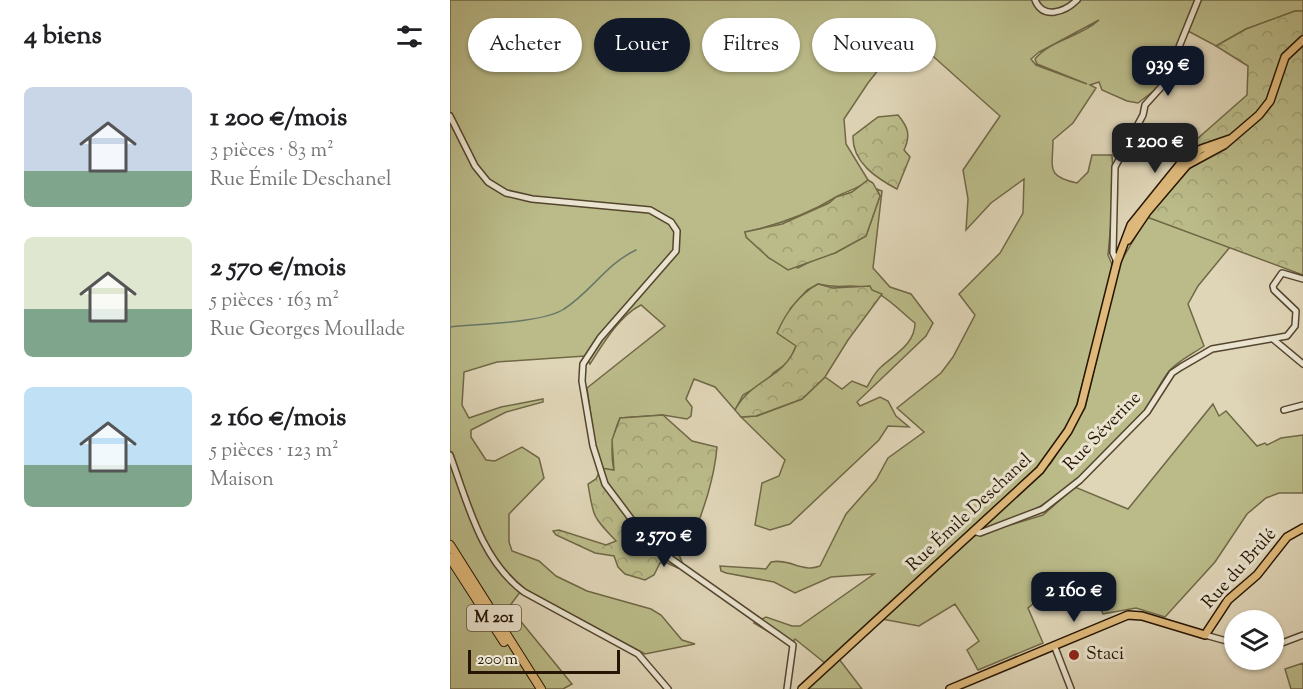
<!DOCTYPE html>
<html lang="fr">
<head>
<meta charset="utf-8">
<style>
  :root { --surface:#fff; --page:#f2f2f2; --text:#202124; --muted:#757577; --accent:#111827 }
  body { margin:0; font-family:"Sorts Mill Goudy",serif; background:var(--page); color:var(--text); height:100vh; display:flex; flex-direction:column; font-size:22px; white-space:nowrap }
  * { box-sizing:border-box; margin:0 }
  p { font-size:20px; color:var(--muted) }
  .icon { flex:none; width:33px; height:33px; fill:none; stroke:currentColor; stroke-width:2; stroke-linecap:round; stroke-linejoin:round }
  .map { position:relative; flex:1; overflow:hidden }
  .panel { display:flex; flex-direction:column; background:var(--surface); width:450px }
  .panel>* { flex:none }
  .banner { position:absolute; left:18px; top:18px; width:570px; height:54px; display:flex; gap:12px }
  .buttons { position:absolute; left:774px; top:610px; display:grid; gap:12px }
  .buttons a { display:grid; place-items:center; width:60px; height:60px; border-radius:50%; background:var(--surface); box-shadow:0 2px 4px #0004; font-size:30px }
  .scale { position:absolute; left:18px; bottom:15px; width:152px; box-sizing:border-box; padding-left:6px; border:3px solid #261502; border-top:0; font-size:16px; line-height:21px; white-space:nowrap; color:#261502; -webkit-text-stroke:4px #eae4d0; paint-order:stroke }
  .price { position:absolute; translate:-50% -51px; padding:0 14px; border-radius:12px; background:var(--accent); color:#fff; font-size:20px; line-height:39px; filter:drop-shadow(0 2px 3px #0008) }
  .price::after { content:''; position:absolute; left:50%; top:36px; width:18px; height:14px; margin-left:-9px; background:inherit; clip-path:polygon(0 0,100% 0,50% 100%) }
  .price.on { background:#222; color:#fff }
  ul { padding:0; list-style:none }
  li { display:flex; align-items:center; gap:18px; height:150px; padding:0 24px }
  li span { display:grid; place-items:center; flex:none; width:168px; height:120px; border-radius:9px; color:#555 }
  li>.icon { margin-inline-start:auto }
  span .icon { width:72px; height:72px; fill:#fffc; stroke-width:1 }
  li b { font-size:26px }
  h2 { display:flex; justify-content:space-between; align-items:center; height:72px; padding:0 24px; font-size:26px }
  .pill { padding:0 21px; border-radius:27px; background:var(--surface); box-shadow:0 2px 4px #0004; font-size:21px; line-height:54px }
  .pill.on { background:var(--accent); color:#fff }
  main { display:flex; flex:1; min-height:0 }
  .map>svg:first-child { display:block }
  .green { fill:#babb89; stroke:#706846; stroke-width:1.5; fill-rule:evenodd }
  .forest { fill:url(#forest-crowns); stroke:#706846; stroke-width:1.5 }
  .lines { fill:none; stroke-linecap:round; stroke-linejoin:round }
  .stream { stroke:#697766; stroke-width:1.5 }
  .minor-casing { stroke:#54452f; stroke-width:8 }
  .major-casing { stroke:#261502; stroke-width:10 }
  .highway-casing { stroke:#261502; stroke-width:10 }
  .minor { stroke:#eae4d0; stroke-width:5 }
  .major { stroke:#e0ba7c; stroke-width:7 }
  .highway { stroke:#e0ba7c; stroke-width:8 }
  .poi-dot { fill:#8f2418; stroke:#eae4d0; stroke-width:2 }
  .labels { text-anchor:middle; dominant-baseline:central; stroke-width:6; stroke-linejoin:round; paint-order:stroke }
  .shield { fill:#eae4d0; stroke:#615340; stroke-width:1.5 }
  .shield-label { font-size:16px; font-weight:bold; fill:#261502 }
  .street-label { font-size:18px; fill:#261502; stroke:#eae4d0 }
  .poi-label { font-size:18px; fill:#261502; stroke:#eae4d0; text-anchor:start }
</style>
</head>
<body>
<main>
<section class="panel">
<h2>4 biens<svg class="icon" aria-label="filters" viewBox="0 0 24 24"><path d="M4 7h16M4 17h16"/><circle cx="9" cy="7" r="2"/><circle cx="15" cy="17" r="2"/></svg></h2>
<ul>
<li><span style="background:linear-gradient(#c9d6e8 70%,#7fa58c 0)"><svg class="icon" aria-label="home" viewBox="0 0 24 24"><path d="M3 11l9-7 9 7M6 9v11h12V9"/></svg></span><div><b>1 200 €/mois</b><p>3 pièces · 83 m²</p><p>Rue Émile Deschanel</p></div></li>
<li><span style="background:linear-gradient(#dfe7d0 60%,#7fa58c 0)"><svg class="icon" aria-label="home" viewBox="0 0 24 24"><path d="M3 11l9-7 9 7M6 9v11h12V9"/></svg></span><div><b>2 570 €/mois</b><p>5 pièces · 163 m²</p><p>Rue Georges Moullade</p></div></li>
<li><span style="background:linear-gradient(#bfe0f5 65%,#7fa58c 0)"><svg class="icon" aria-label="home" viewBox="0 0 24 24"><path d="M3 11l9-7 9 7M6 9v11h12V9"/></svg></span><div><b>2 160 €/mois</b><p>5 pièces · 123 m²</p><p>Maison</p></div></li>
</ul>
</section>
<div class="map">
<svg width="853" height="689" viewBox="0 0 853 689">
  <defs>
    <pattern id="forest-crowns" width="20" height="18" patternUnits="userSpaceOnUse" patternTransform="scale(1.5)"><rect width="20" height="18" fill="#babb89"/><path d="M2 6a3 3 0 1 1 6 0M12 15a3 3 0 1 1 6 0" fill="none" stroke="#a0a075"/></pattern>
  </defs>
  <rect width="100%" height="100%" fill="#dfd5b7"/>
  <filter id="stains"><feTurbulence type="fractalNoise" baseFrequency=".00333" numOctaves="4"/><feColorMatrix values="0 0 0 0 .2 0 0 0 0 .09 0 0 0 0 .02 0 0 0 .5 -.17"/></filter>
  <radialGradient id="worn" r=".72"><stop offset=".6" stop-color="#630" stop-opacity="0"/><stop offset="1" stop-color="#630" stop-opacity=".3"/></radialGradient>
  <!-- green -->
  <path class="green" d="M0,0H853V11H845L796,29L766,46L738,31V24L710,86L688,103L677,101L652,90L649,82L640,85L646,88L623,123L603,140C603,168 595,176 627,183L638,172L642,155H662L664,191L658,255L663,267L625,412L614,433L585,471L375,663L345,639L340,645L304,623L316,617L342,626H350L424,574L381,577L345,593L324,582L276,573L271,571L270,566L316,569L321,562C339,558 353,573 370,566L396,514L426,480L438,458L474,432L447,408L491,373L503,357L525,315L509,294L550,253L573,213L574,179L541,203L516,230L518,199L513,170L550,116L457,33L418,83L394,119L396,144L418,180C408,190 397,190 386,197C357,215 328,225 295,232L319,258L348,268L373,255L385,253L416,236L430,196L427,189L432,191L423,268L440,287L461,294L483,323L476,336L407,402L410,406L430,397L438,401L446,416L459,427L438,426L429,440L340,524L320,530L305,525L312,483L329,476L335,460L291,417L307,416L352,399L375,377L392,389L402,381L417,387C421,380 425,372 431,367C445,354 465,344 465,323C445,307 428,285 400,286C388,287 380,287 368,284L357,290L340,309L346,346L339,362L323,373L319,380L293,395L285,410L265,387L244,379L236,399L242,407L241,416L237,419L213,415L170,418C162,436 160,451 164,471L151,468L145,444L137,388L215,326L191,305C169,316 153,344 140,364L135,356L47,362L14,372L12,405L19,418L51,407L93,399V402L56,412L21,430V437L36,460L45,461L72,447L89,458L94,478L59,514V542L62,551L89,561L106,576L137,591L201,609L211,615L232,640L245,644L195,654L73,588L59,607L122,684L113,689H0ZM649,20C631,37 600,40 585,59L587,64L637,84L586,65L581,59L589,52Z
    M697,217L780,247L748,286L738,304L754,346C744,353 728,361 720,370C709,383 703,400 693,413C665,448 580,530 534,527L601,463L635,408L670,263Z
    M763,404L769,416L776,411L807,446L815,443L817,445L831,438L853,435V493H829L816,498L797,514L765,562L715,617L686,608L653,614L640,583L617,577L578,608L593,643L528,670L517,650L529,641L505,604L469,626L432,619L524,536L593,515L625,487L678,509Z
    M389,659L412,689H357Z
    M853,663V689H841L835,669Z"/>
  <!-- forest -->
  <path class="forest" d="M845,11H853V275L697,217L741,167L746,140L797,95L798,66L766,46L796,29Z
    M448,115C458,127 461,135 454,150L460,157L447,189C426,178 402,162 403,136L428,117Z
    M418,180L423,183L430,196L416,236L385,253L338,270L319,258L296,237L295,232L332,224L379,203L386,197L402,192Z
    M368,284L383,288L420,286L422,290L432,294L398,340L375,377L352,399L306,416L291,417L285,410C301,379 334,379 346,346L327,333C335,314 349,294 368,284Z
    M213,415L242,441L267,447C264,483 251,515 239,549L226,548L233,564L228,568L215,562L210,563L204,575L195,580L175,574L168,567L164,556L145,553L106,535L103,531L109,530L156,545L166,541C143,517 143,517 138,484L146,479L151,468L164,470L162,440L170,418Z"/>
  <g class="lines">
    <!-- stream -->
    <path class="stream" d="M0,327C27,324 93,323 114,309C141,292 156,264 186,250"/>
    <defs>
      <path id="minor" d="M585,0C593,20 615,12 627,0
        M0,116L25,166L38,182L56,193L82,199L200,210L221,222L227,231L226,251L150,338L133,364L132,381L143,446L155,484L191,532L210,551L343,645L337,689
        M667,262L663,253L665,167L693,115L695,105L714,84L748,0
        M823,339L853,364
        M834,410L853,405
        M0,455C18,504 31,560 74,592L188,654L218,689
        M523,531L530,533L593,509L630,480L697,412L722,373L731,367L762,349L837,336L845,326L846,311L824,290L823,286L832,273L853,279
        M755,635L784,643
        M604,645L621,689
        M824,646L853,635"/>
      <path id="major" d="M678,240L697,212L737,165L774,145L809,115L820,101L835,57L853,40
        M352,689L590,470L618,431L631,406L667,262L681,225L731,163L751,149L780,139
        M500,689L678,615L692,616L755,635L778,600L807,575L837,537L853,528"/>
      <path id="highway" d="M0,545L91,689
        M0,558L54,642"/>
    </defs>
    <!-- minor casing -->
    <use href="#minor" class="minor-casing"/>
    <!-- major casing -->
    <use href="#major" class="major-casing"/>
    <!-- highway casing -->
    <use href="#highway" class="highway-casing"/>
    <!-- minor -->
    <use href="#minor" class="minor"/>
    <!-- major -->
    <use href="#major" class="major"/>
    <!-- highway -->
    <use href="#highway" class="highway"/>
  </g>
  <!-- markers -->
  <circle class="poi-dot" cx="624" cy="655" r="6"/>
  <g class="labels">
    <!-- shield labels -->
    <rect class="shield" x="17" y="605" width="54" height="26" rx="4.5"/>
    <g class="shield-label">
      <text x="44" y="618">M 201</text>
    </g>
    <!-- street labels -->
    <g class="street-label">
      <text transform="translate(653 432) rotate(-46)">Rue Séverine</text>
      <text transform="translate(520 513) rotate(-43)">Rue Émile Deschanel</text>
      <text transform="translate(790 569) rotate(-48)">Rue du Brûlé</text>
    </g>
    <!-- poi labels -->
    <g class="poi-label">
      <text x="636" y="655">Staci</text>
    </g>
  </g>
  <rect width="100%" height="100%" filter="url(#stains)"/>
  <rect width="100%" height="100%" fill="url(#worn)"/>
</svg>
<div class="buttons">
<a><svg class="icon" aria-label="layers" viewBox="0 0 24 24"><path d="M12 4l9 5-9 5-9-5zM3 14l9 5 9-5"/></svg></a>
</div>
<div class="scale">200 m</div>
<b class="price" style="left:718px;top:97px">939 €</b>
<b class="price on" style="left:705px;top:174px">1 200 €</b>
<b class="price" style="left:214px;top:568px">2 570 €</b>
<b class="price" style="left:624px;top:623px">2 160 €</b>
<div class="banner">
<a class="pill">Acheter</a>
<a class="pill on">Louer</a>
<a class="pill">Filtres</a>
<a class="pill">Nouveau</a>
</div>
</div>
</main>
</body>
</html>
